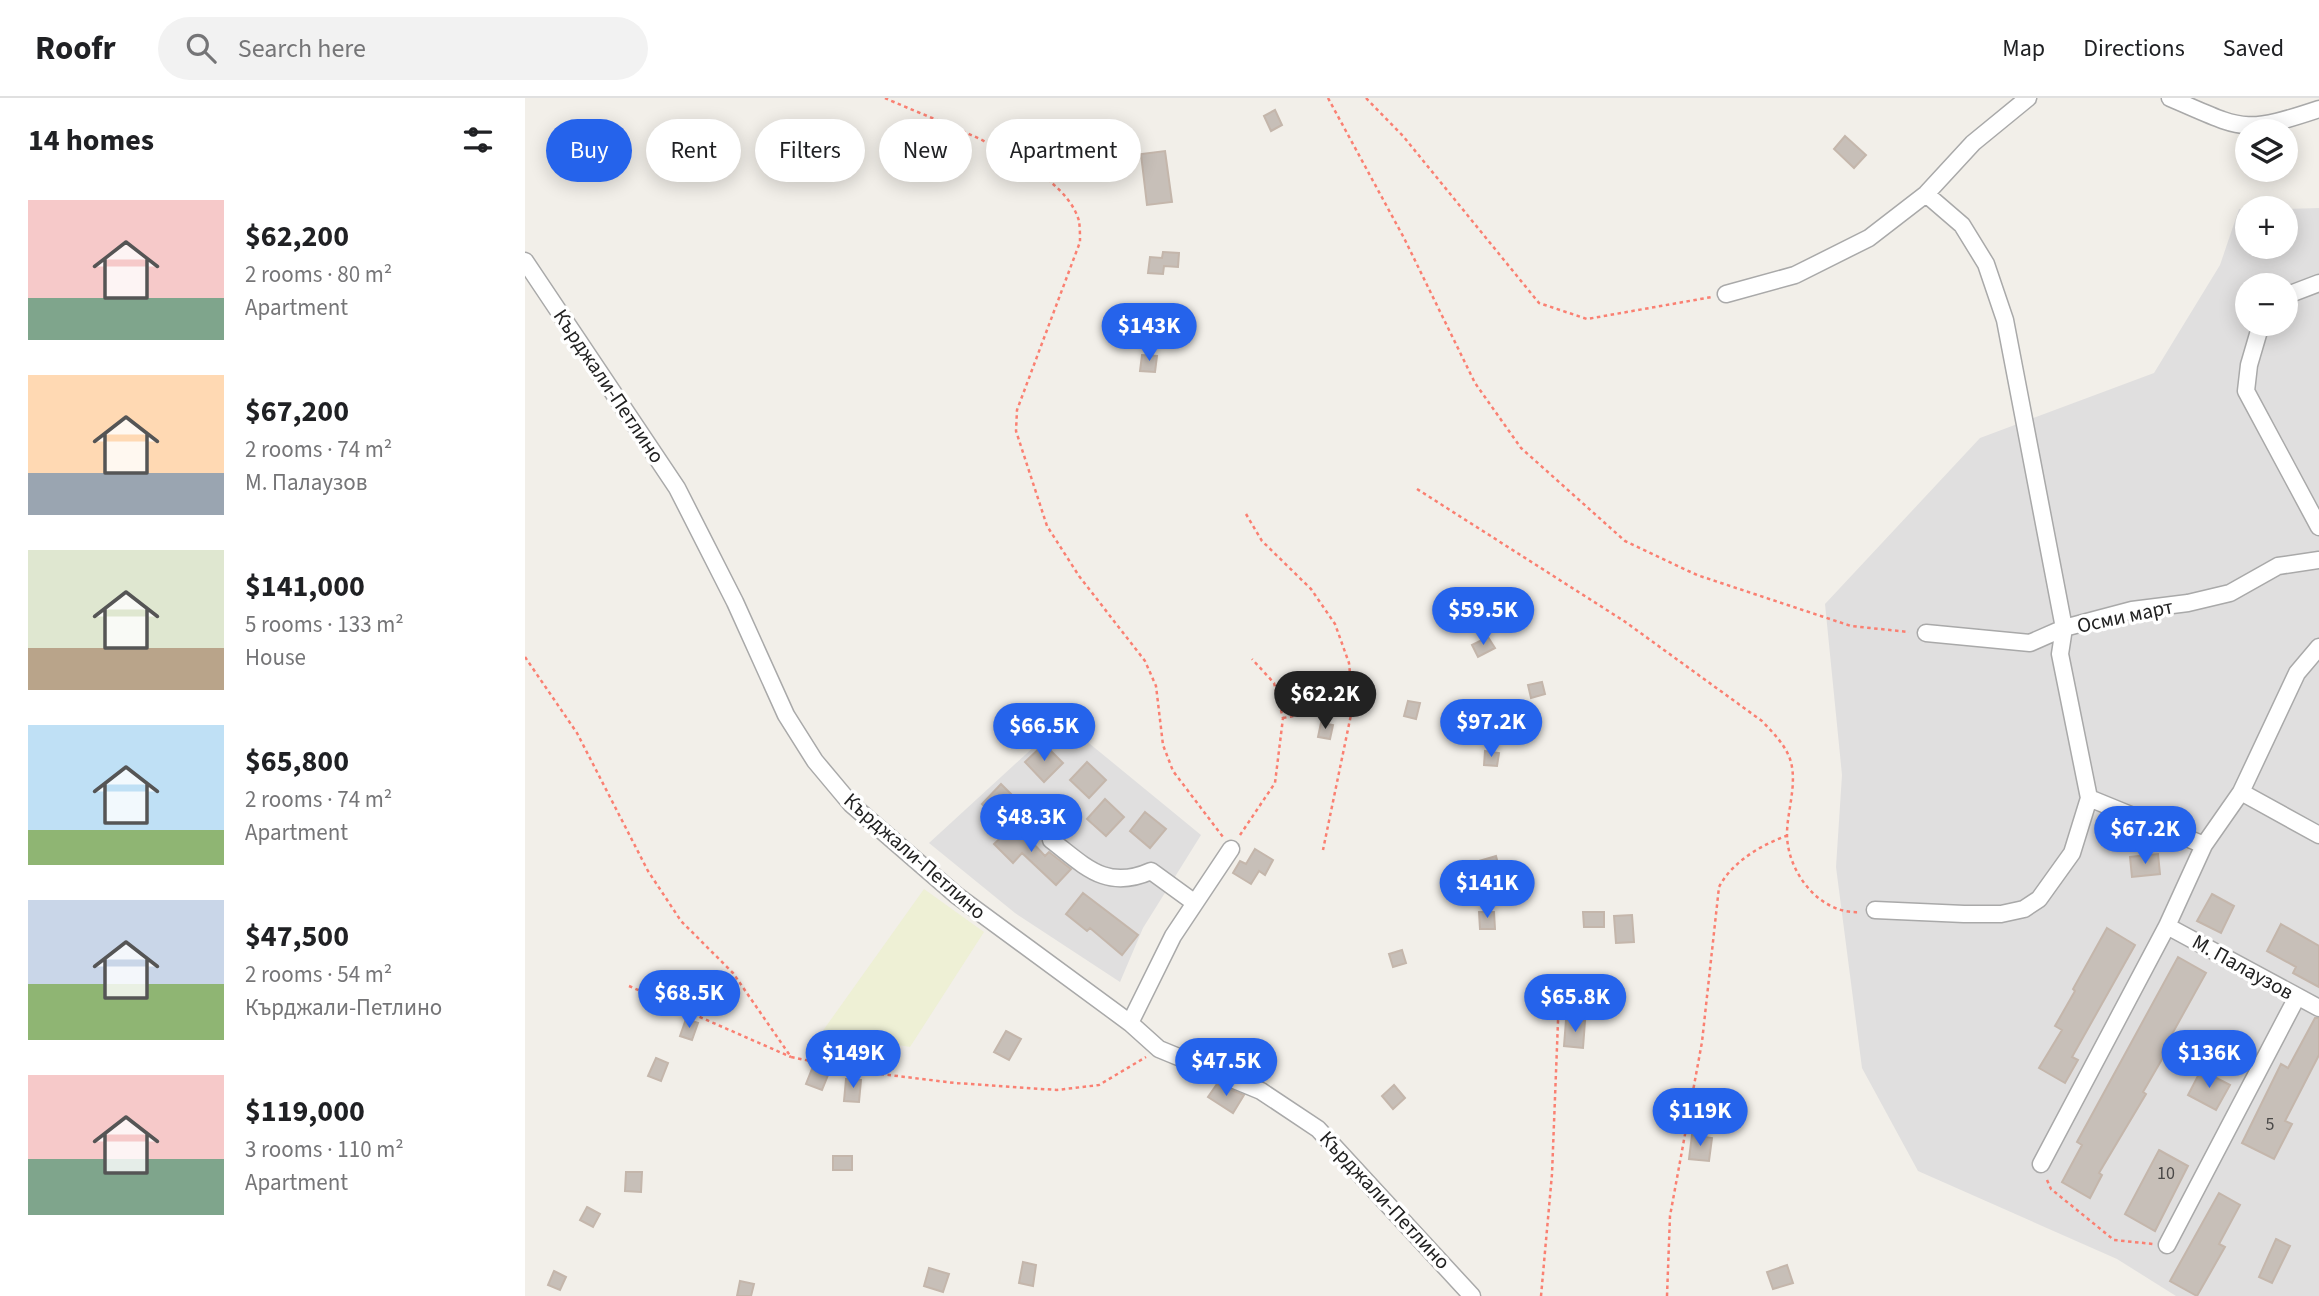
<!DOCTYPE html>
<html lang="en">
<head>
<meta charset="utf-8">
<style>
  :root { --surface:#fff; --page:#f2f2f2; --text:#202124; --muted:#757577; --line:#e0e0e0; --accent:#2563eb }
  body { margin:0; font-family:"Source Sans 3",sans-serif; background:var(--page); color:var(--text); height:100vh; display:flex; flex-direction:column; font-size:26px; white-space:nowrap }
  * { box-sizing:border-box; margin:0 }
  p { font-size:23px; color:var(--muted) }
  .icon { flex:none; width:38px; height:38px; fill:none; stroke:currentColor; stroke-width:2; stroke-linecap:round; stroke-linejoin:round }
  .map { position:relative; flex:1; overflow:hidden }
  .details { display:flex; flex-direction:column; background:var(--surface); width:525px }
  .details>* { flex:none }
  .banner { position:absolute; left:21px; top:21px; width:665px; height:63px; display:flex; gap:14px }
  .controls { position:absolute; left:1710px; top:21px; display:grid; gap:14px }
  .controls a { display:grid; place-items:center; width:63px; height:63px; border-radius:50%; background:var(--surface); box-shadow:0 4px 18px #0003; font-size:35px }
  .price { position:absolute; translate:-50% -60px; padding:0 16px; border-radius:24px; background:var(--accent); color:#fff; font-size:23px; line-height:46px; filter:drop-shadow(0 2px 4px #0008) }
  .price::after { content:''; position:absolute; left:50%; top:42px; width:21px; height:16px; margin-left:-10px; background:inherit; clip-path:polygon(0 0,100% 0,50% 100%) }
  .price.on { background:#222; color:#fff }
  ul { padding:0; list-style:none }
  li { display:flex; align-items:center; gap:21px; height:175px; padding:0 28px }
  li span { display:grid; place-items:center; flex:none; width:196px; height:140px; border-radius:0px; color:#555 }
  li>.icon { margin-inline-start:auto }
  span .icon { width:84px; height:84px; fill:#fffc; stroke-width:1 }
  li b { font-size:30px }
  h2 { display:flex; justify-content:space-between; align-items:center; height:84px; padding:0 28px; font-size:30px }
  .pill { padding:0 24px; border-radius:32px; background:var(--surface); box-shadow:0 4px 18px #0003; font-size:24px; line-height:63px }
  .pill.on { background:var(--accent); color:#fff }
  header { display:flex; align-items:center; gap:42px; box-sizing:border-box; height:98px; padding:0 35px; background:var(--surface); border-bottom:2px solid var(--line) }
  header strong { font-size:33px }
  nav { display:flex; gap:38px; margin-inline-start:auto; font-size:24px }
  .search { width:490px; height:63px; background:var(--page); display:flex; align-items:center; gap:18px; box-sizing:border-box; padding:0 24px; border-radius:38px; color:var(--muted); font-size:26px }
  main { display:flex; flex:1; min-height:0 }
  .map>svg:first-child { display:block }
  .residential { fill:#e0dfdf; fill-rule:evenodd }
  .farmland { fill:#eef0d5 }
  .building { fill:#c7bfb8; stroke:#c4b6ab; stroke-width:2 }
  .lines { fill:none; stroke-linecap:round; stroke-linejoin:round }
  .minor-casing { stroke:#a9a9a9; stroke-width:19 }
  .path { stroke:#fa8072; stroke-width:2.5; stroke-dasharray:3.5 3.5; stroke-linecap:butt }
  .minor { stroke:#fff; stroke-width:16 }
  .labels { text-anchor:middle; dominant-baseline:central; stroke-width:7; stroke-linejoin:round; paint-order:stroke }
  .number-label { font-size:18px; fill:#4b4948 }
  .street-label { font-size:21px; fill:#222; stroke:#fff }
</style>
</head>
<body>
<header>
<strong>Roofr</strong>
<div class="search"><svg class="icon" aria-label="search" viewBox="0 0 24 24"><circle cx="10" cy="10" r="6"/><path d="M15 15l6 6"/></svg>Search here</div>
<nav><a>Map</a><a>Directions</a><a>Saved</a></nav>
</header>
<main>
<section class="details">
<h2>14 homes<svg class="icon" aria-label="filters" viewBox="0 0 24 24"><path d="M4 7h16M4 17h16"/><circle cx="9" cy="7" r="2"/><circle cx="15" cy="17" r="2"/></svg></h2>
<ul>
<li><span style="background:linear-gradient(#f6c9c9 70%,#7fa58c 0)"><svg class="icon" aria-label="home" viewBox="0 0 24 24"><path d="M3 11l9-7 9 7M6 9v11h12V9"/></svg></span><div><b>$62,200</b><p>2 rooms · 80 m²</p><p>Apartment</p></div></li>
<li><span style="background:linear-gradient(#ffd9b3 70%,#9aa5b1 0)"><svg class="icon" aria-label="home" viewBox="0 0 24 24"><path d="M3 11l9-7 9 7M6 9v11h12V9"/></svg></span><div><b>$67,200</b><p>2 rooms · 74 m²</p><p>М. Палаузов</p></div></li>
<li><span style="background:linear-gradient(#dfe7d0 70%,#b9a48a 0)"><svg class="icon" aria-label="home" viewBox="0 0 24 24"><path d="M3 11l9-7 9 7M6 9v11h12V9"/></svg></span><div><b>$141,000</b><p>5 rooms · 133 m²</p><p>House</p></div></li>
<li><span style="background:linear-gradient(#bfe0f5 75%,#8fb573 0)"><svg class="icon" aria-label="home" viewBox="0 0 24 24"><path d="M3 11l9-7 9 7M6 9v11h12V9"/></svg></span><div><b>$65,800</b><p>2 rooms · 74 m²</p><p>Apartment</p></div></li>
<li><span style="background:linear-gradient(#c9d6e8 60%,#8fb573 0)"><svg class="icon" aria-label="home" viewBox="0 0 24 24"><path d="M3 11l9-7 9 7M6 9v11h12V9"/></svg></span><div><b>$47,500</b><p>2 rooms · 54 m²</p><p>Кърджали-Петлино</p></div></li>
<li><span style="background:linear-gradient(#f6c9c9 60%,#7fa58c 0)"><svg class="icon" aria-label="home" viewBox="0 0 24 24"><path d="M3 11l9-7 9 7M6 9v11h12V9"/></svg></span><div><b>$119,000</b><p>3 rooms · 110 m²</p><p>Apartment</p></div></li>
</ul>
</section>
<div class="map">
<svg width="1794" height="1198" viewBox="0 0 1794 1198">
  <rect width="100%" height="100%" fill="#f2efe9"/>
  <!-- residential -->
  <path class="residential" d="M1794,110V1198H1651L1592,1161L1393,1073L1337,970L1311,769L1317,677L1300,506L1455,340L1629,275L1695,167L1714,111H1722V149H1760L1761,111ZM1722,187H1760V226H1722Z
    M537,623L676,737L618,830L595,884L490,815L404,745Z"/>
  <!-- farmland -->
  <path class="farmland" d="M399,791L459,834L385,949L297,934Z"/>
  <!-- building -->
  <path class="building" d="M750,12L757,27L746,33L739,18Z
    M1320,38L1341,57L1329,70L1309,51Z
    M640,53L647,104L622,107L616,56Z
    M638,154L654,155L653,169L639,168L638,176L623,175L625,159L637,160Z
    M617,257L632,258L630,274L615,273Z
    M963,539L970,550L953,559L947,547Z
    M1017,584L1020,596L1006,600L1003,587Z
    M883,603L895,605L891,621L879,618Z
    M796,625L808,627L805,641L793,639Z
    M519,646L538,665L519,684L500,664Z
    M960,653L974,655L972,668L959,667Z
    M562,664L581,682L564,700L545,682Z
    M476,686L495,705L475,725L457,706Z
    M580,701L599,719L581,738L562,721Z
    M620,714L641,731L625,750L605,733Z
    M490,726L520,758L524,754L546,771L531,787L497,755L488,765L469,746Z
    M730,751L748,762L740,777L734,773L726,786L708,775L715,763L721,766Z
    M1633,756L1635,776L1607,779L1605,759Z
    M971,758L975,773L958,777L954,763Z
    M558,795L613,837L597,857L565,830L562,833L541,816Z
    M1687,796L1709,808L1696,835L1672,823Z
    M954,814H969L970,831H955Z
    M1058,814H1079V829H1059Z
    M1107,817L1109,844L1091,845L1089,818Z
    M1756,826L1794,848V889L1768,875L1771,869L1742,853Z
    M1582,830L1610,847L1547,959L1553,962L1540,985L1514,970L1537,932L1530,928L1550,893L1548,891Z
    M877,852L881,865L868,869L864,856Z
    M1653,859L1681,875L1637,954L1640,956L1618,994L1621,996L1574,1075L1577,1077L1565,1100L1537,1084L1557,1047L1552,1044Z
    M1790,920H1794V957L1760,1023L1767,1026L1749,1061L1717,1045L1756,966L1763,970Z
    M161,921L173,925L167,942L155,938Z
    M1041,922L1060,923L1058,950L1039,948Z
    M481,933L496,941L484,962L469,954Z
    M131,960L143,965L136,983L123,978Z
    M287,971L303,977L297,992L281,986Z
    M1676,972L1705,987L1691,1012L1663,997Z
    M321,981L336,982L334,1004L319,1003Z
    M692,986L719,997L708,1015L683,999Z
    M869,987L880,1000L868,1011L857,998Z
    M1167,1037L1187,1040L1184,1063L1164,1061Z
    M1634,1052L1663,1068L1630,1133L1600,1116Z
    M308,1058H327V1072H308Z
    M101,1074H117L116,1094L100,1093Z
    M1694,1095L1715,1107L1694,1146L1700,1149L1672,1198L1645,1183Z
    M62,1109L75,1116L68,1129L55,1122Z
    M1751,1141L1765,1148L1747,1185L1734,1179Z
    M498,1164L511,1167L508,1188L494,1185Z
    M1262,1167L1268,1185L1248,1191L1242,1174Z
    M404,1170L424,1176L418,1194L399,1188Z
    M29,1173L41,1179L35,1192L23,1187Z
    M215,1183L229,1186L226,1198H212Z"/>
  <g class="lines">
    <defs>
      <path id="minor" d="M1645,0C1718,31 1716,37 1794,11
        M0,163L152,390L210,504L261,617L290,663L326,706L431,797L605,925L634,951L736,993L793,1031L947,1198
        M1201,196L1270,177L1344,140L1401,96L1448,45L1503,0
        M1760,198L1794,185
        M1736,226L1724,267L1721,293L1794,429
        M1401,535L1505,545L1539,530L1607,512L1663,505L1705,495L1753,468L1794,462
        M1716,694L1794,737
        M1564,700L1679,747
        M526,742C560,768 581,793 626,773L670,805
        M1350,812L1439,816H1476L1499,811L1514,801L1547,755L1564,700L1535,556L1539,530L1480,222L1461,166L1437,127L1401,96
        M1642,828L1794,910
        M605,925L648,838L706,751
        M1516,1066L1642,828L1679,747L1716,694L1772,575L1794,549
        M1642,1147L1772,899"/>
    </defs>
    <!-- minor casing -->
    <use href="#minor" class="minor-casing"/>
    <!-- path -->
    <path class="path" d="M360,0C412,24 538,65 554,123C555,129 555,138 555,144L492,312L491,333L522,428L554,478L620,563L631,588L638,647L648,673L698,739
      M803,0L879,140L950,285L996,350L1100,443L1172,477L1326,528L1384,534
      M841,0L878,38L1014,205L1062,221L1187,199
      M892,391L1099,523L1237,623C1248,635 1259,645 1265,661C1273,685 1262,713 1262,736C1262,774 1295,817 1335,814
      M721,416L737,443L786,491L810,526L824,565L828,607L798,752
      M0,559L52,635L123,773L156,823L208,875L266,959L339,974L430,985L532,992L574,987L621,959
      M758,620L828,607
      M715,737L750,685L758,620L749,585L727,561
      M104,888L266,959
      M1522,1082L1526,1091L1589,1142L1628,1146
      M1016,1198L1027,1076L1034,898
      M1142,1198L1145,1118L1177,944L1194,789C1207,764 1236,747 1261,738"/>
    <!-- minor -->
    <use href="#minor" class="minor"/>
  </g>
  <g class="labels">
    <!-- number labels -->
    <g class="number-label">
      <text x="1745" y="1026">5</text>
      <text x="1641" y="1075">10</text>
    </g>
    <!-- street labels -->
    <g class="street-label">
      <text transform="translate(84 288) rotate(56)">Кърджали-Петлино</text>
      <text transform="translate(1600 518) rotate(-12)">Осми март</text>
      <text transform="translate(390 758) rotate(41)">Кърджали-Петлино</text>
      <text transform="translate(1718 869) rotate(29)">М. Палаузов</text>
      <text transform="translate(860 1102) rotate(47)">Кърджали-Петлино</text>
    </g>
  </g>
</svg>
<div class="controls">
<a><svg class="icon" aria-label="layers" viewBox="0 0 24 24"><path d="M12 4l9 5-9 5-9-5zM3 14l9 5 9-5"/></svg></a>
<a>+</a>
<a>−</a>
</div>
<b class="price" style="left:624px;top:265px">$143K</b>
<b class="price" style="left:958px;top:549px">$59.5K</b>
<b class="price on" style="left:800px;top:633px">$62.2K</b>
<b class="price" style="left:966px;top:661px">$97.2K</b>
<b class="price" style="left:519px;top:665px">$66.5K</b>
<b class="price" style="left:506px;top:756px">$48.3K</b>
<b class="price" style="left:1620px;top:768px">$67.2K</b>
<b class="price" style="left:962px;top:822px">$141K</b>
<b class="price" style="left:164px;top:932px">$68.5K</b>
<b class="price" style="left:1050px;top:936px">$65.8K</b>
<b class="price" style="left:328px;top:992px">$149K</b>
<b class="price" style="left:1684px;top:992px">$136K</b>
<b class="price" style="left:701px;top:1000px">$47.5K</b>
<b class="price" style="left:1175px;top:1050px">$119K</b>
<div class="banner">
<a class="pill on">Buy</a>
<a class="pill">Rent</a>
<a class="pill">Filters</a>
<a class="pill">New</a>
<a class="pill">Apartment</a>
</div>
</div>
</main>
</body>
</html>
